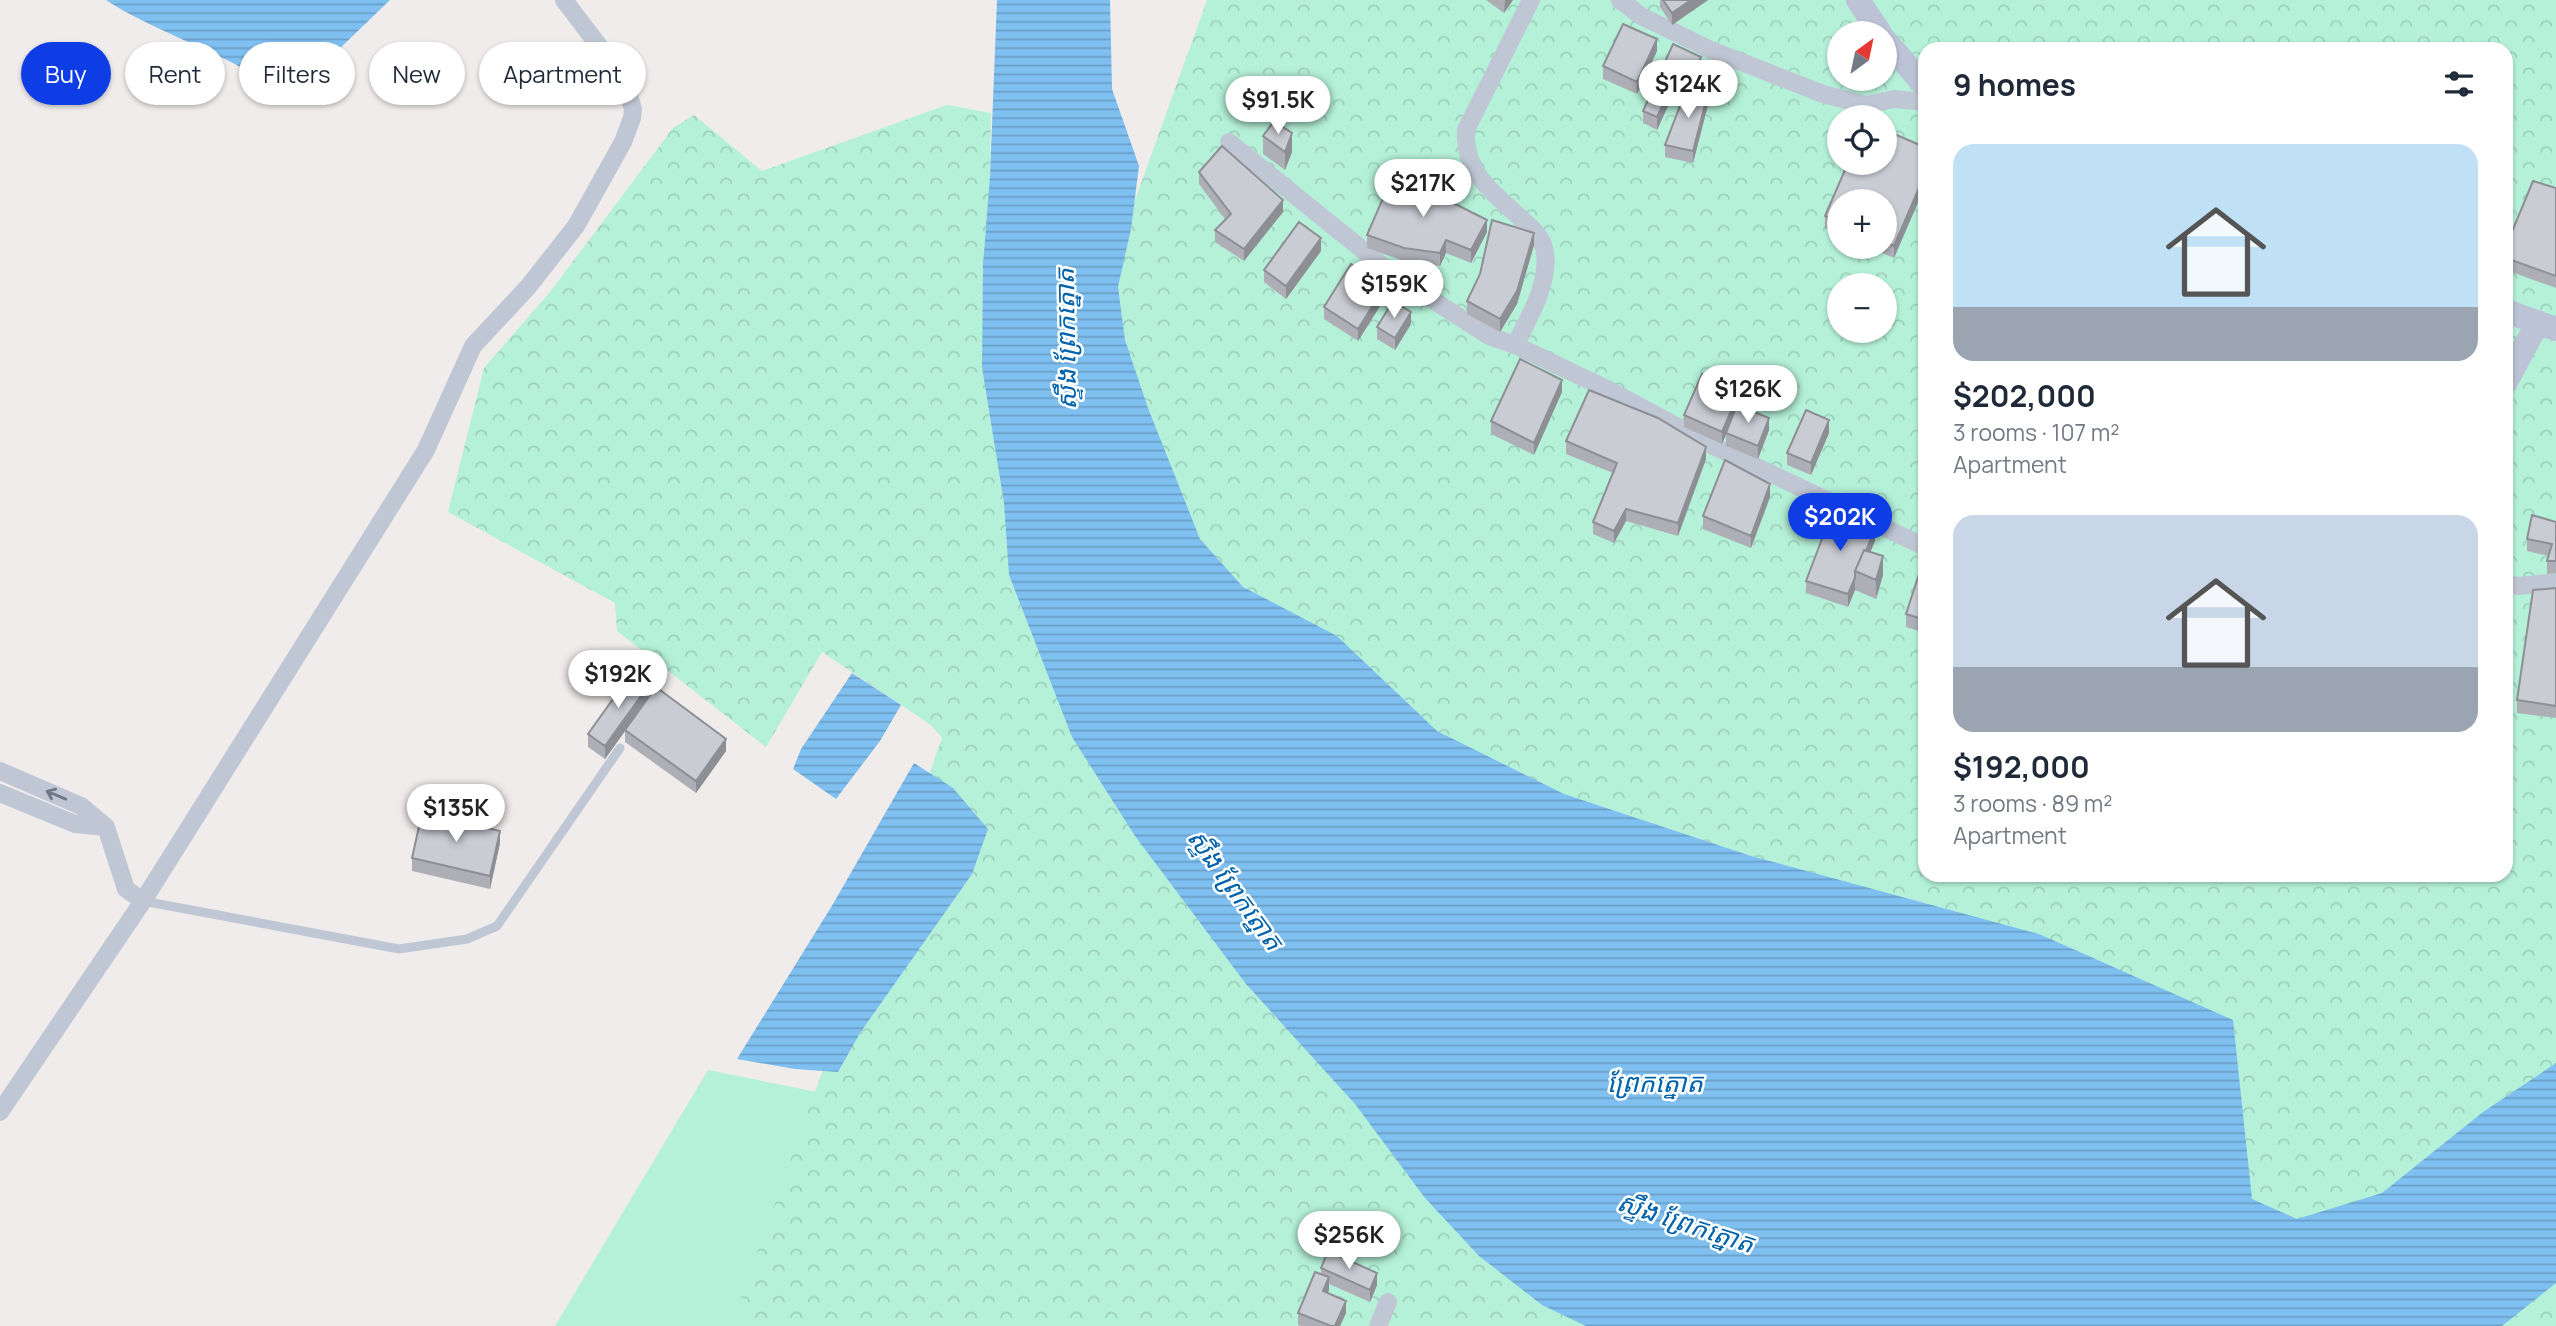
<!DOCTYPE html>
<html lang="en">
<head>
<meta charset="utf-8">
<style>
  :root { --surface:#fff; --page:#f6f6f7; --text:#1f2937; --muted:#747a83; --accent:#0e3de6 }
  body { margin:0; font-family:Manrope,"Noto Sans Khmer",sans-serif; background:var(--page); color:var(--text); height:100vh; display:flex; flex-direction:column; font-size:26px; white-space:nowrap }
  * { box-sizing:border-box; margin:0 }
  p { font-size:23px; color:var(--muted) }
  .icon { flex:none; width:38px; height:38px; fill:none; stroke:currentColor; stroke-width:2; stroke-linecap:round; stroke-linejoin:round }
  .map { position:relative; flex:1; overflow:hidden }
  .panel { position:absolute; left:1918px; top:42px; width:595px; height:840px; display:flex; flex-direction:column; background:var(--surface); border-radius:21px; box-shadow:0 2px 5px #0004 }
  .panel>* { flex:none }
  .hud { position:absolute; left:21px; top:42px; width:665px; height:63px; display:flex; gap:14px }
  .needle { width:46px; rotate:33deg }
  .tools { position:absolute; left:1827px; top:21px; display:grid; gap:14px }
  .tools a { display:grid; place-items:center; width:70px; height:70px; border-radius:50%; background:var(--surface); box-shadow:0 2px 5px #0004; font-size:35px }
  .price { position:absolute; translate:-50% -60px; padding:0 16px; border-radius:24px; background:#fff; color:#222; font-size:23px; line-height:46px; filter:drop-shadow(0 2px 4px #0008) }
  .price::after { content:''; position:absolute; left:50%; top:42px; width:21px; height:16px; margin-left:-10px; background:inherit; clip-path:polygon(0 0,100% 0,50% 100%) }
  .price.on { background:var(--accent); color:#fff }
  ul { padding:0; list-style:none }
  li { display:grid; align-content:center; gap:14px; height:371px; padding:0 35px }
  li span { display:grid; place-items:center; height:217px; border-radius:21px; color:#555 }
  li>.icon { margin-inline-start:auto }
  span .icon { width:126px; height:126px; fill:#fffc; stroke-width:1 }
  li b { font-size:30px }
  h2 { display:flex; justify-content:space-between; align-items:center; height:84px; padding:0 35px; font-size:30px }
  .tag { padding:0 24px; border-radius:32px; background:var(--surface); box-shadow:0 2px 5px #0004; font-size:24px; line-height:63px }
  .tag.on { background:var(--accent); color:#fff }
  .map>svg:first-child { display:block }
  .grass { fill:#b5f1d9 }
  .forest { fill:url(#forest-crowns); fill-rule:evenodd }
  .water { fill:url(#water-rules) }
  .lines { fill:none; stroke-linecap:round; stroke-linejoin:round }
  .lane { stroke:#c0c7d4; stroke-width:9 }
  .street { stroke:#c0c7d4; stroke-width:18 }
  .secondary { stroke:#bcc3d6; stroke-width:24 }
  .wall { fill:#aeafb6 }
  .shaded-wall { fill:#8d8f94 }
  .building { fill:#caccd4; stroke:#8d8f94; stroke-width:2 }
  .oneway { stroke:#6f7685 }
  .labels { text-anchor:middle; dominant-baseline:central; stroke-width:5; stroke-linejoin:round; paint-order:stroke }
  .water-label { font-size:26px; font-style:italic; fill:#0364ac; stroke:#fff }
</style>
</head>
<body>
<div class="map">
<svg width="2556" height="1326" viewBox="0 0 2556 1326">
  <defs>
    <pattern id="forest-crowns" width="20" height="18" patternUnits="userSpaceOnUse" patternTransform="scale(1.75)"><rect width="20" height="18" fill="#b5f1d9"/><path d="M2 6a3 3 0 1 1 6 0M12 15a3 3 0 1 1 6 0" fill="none" stroke="#9dd0bc"/></pattern>
    <pattern id="water-rules" width="6" height="5" patternUnits="userSpaceOnUse" patternTransform="scale(1.75)"><rect width="6" height="5" fill="#7fc0f1"/><path d="M0 2.5h6" fill="none" stroke="#6a9ec6"/></pattern>
  </defs>
  <rect width="100%" height="100%" fill="#efeceb"/>
  <!-- grass -->
  <path class="grass" d="M708,1070L832,1095L1250,1326H555Z"/>
  <!-- forest -->
  <path class="forest" d="M1207,0H2556V1326H731L942,738L931,725L822,652L766,747L617,631L615,603L448,512L484,368L550,292L673,128L694,115L762,171L947,105L991,113L990,176L1008,553ZM1839,33H1885V79H1839ZM1925,49H2506V875H1925ZM1839,117H1885V163H1839ZM1839,201H1885V247H1839ZM1839,285H1885V331H1839Z"/>
  <!-- water -->
  <path class="water" d="M106,0H390L332,56L284,70L255,75C206,46 152,30 106,0Z
    M997,0H1110L1112,89L1139,166L1131,229L1118,287L1125,340L1148,408L1200,539L1243,587L1337,636L1437,731L1564,794L1751,856L2039,934L2233,1020L2252,1199L2297,1219L2382,1193L2483,1112L2556,1063V1283L2502,1326H1586L1542,1305L1479,1256L1425,1198L1355,1104L1246,984L1135,836L1072,737L1009,575L1004,503L982,367L983,265L990,176Z
    M852,673L901,705L880,741L836,799L793,769L801,749Z
    M914,763L953,788L988,829L972,874L860,1033L838,1072L795,1069L737,1059L833,904Z"/>
  <g class="lines">
    <!-- lane -->
    <path class="lane" d="M143,901L399,949L467,939L497,926L620,748"/>
    <!-- street -->
    <path class="street" d="M1620,0L1641,16L1711,50L1823,94L1866,105L1894,99L1925,102
      M1229,142L1395,276L1489,336L1515,345L1607,389L1711,445L1925,547
      M1515,345C1529,318 1549,284 1545,253C1544,240 1534,230 1525,222C1496,195 1463,174 1466,130L1531,0
      M2506,584L2519,586L2556,582
      M0,771L81,806L106,827L126,889L143,901
      M0,793L75,824L106,827
      M0,1112L143,901L426,450L473,346L528,287L576,226L623,142L632,118L633,109L628,93L612,63L564,0
      M1378,1326L1388,1302"/>
    <!-- secondary -->
    <path class="secondary" d="M1858,0L1880,33
      M1885,40L1925,86
      M2506,311L2556,329
      M2506,382L2538,322"/>
  </g>
  <!-- wall -->
  <path class="wall" d="M1486,0H1513L1504,13Z
    M1660,0H1708L1672,25L1660,7Z
    M1673,44L1701,69L1693,87L1708,105L1693,163L1665,157V145L1684,95L1675,91L1657,130L1643,123V111Z
    M1657,51L1637,94L1603,79V66Z
    M1885,130L1922,146L1925,135V179L1922,178V193L1894,258L1868,247H1885V201H1839V234L1825,228V216L1848,163H1885Z
    M1263,136L1292,152L1285,170L1263,154Z
    M1199,172L1283,212L1244,261L1215,242V230L1225,219L1199,184Z
    M2556,188V288L2506,270V246Z
    M1487,232L1471,263L1446,253L1440,266L1404,261L1367,248V235Z
    M1534,245L1517,304L1500,332L1467,314V301Z
    M1321,251L1286,299L1264,282V270Z
    M1385,298L1358,341L1324,319V307Z
    M1411,324L1395,350L1377,339V327Z
    M1562,392L1534,455L1491,434V421Z
    M1740,403L1739,406L1769,430L1758,459L1726,446V434L1722,444L1684,427V415Z
    M1829,433L1811,475L1787,465V453Z
    M1566,441L1706,459L1678,536L1626,521L1614,543L1593,534V522L1613,473L1566,454Z
    M1770,497L1751,548L1703,529V516Z
    M2556,522V573L2547,574V561L2549,556L2527,551V539Z
    M1875,541L1870,552L1883,575L1876,599L1855,590L1848,607L1806,593V581Z
    M1925,569V633L1906,627V614Z
    M2556,588V718L2517,713V700Z
    M648,698L726,751L696,793L625,742V731L605,759L588,747V734Z
    M500,843L490,889L412,871V858Z
    M1321,1268L1377,1285L1370,1302L1329,1284L1328,1293L1346,1313L1340,1326H1301L1298,1325V1313L1321,1274Z"/>
  <!-- shaded-wall -->
  <path class="shaded-wall" d="M1505,0H1513L1504,13Z
    M1691,0H1708L1672,25V13Z
    M1657,39V51L1637,94V82Z
    M1701,57V69L1688,97V85Z
    M1675,79V91L1657,130V117Z
    M1708,93V105L1693,163V151Z
    M1292,133V152L1285,170V152Z
    M1922,181V193L1894,258V246Z
    M1283,200V212L1244,261V249Z
    M1487,220V232L1471,263V250Z
    M1534,233V245L1517,304L1500,332V319Z
    M1321,238V251L1286,299V286Z
    M1446,240V253L1440,266V253Z
    M1385,286V298L1358,341V329Z
    M1411,312V324L1395,350V338Z
    M1562,380V392L1534,455V443Z
    M1740,390V403L1722,444V432Z
    M1769,418V430L1758,459V446Z
    M1829,420V433L1811,475V463Z
    M1706,447V459L1678,536V523Z
    M1770,484V497L1751,548V536Z
    M1626,509V521L1614,543V531Z
    M1875,529V541L1861,574L1857,572Z
    M1883,556V575L1876,599V580Z
    M1855,578V590L1848,607V594Z
    M2509,586V599L2506,639V626Z
    M648,686V699L605,759V746Z
    M726,739V751L696,793V781Z
    M500,831V843L490,889V876Z
    M1377,1273V1285L1370,1302V1290Z
    M1329,1277V1290L1323,1303V1291Z
    M1346,1301V1313L1340,1326H1335Z"/>
  <!-- building -->
  <path class="building" d="M1663,0H1691L1672,13Z
    M1623,24L1657,39L1637,82L1603,66Z
    M1673,44L1701,57L1688,85L1675,79L1657,117L1643,111Z
    M1688,85L1708,93L1693,151L1665,145Z
    M1274,121L1292,133L1285,152L1263,136Z
    M1885,130L1922,146V181L1894,246L1885,242V201H1839V222L1825,216L1848,163H1885Z
    M1222,146L1283,200L1244,249L1215,230L1231,214L1199,172Z
    M1394,173L1487,220L1471,250L1446,240L1440,253L1404,248L1367,235Z
    M2533,181L2556,188V276L2506,258V246Z
    M1492,220L1534,233L1517,291L1500,319L1467,301L1480,274Z
    M1299,222L1321,238L1286,286L1264,270Z
    M1351,264L1385,286L1358,329L1324,307Z
    M1393,301L1411,312L1395,338L1377,327Z
    M1520,359L1562,380L1534,443L1491,421Z
    M1702,374L1740,390L1722,432L1684,415Z
    M1589,390L1658,418L1706,447L1678,523L1626,509L1614,531L1593,522L1617,463L1566,441Z
    M1737,405L1769,418L1758,446L1726,433Z
    M1806,410L1829,420L1811,463L1787,453Z
    M1725,460L1770,484L1751,536L1703,516Z
    M1833,510L1875,529L1866,551L1864,550L1855,571V578L1848,594L1806,581Z
    M2532,515L2556,522V561H2547L2552,544L2527,539Z
    M1864,550L1883,556L1876,580L1855,571Z
    M1921,568L1925,569V620L1906,614Z
    M2506,586H2509L2506,626Z
    M2556,588V706L2517,700L2533,590Z
    M631,674L648,686L605,746L588,734Z
    M656,687L726,739L696,781L625,730Z
    M422,813L500,831L490,876L412,858Z
    M1328,1251L1377,1273L1370,1290L1321,1268Z
    M1315,1272L1329,1277L1323,1291L1346,1301L1335,1326H1331L1298,1313Z"/>
  <!-- one-way arrows -->
  <defs><path id="oneway-shaft" d="M-6 0H5M1.5-3L5.5 0L1.5 3" fill="none" stroke-width="1.6" stroke-linecap="round" stroke-linejoin="round" transform="scale(1.75)"/></defs>
  <use class="oneway" href="#oneway-shaft" transform="translate(56 795) rotate(-157)"/>
  <g class="labels">
    <!-- water labels -->
    <g class="water-label">
      <text transform="translate(1065 339) rotate(-91)">ស្ទឹង ព្រែកត្នោត</text>
      <text transform="translate(1236 889) rotate(54)">ស្ទឹង ព្រែកត្នោត</text>
      <text x="1655" y="1082">ព្រែកត្នោត</text>
      <text transform="translate(1686 1222) rotate(18)">ស្ទឹង ព្រែកត្នោត</text>
    </g>
  </g>
</svg>
<div class="tools">
<a><svg class="needle" viewBox="-14 -14 28 28"><path d="M0-13l5 13h-10z" fill="#e53935"/><path d="M0 13l5-13h-10z" fill="#747a83"/></svg></a>
<a><svg class="icon" aria-label="locate" viewBox="0 0 24 24"><circle cx="12" cy="12" r="6"/><path d="M12 2v4M12 18v4M2 12h4M18 12h4"/></svg></a>
<a>+</a>
<a>−</a>
</div>
<b class="price" style="left:1688px;top:120px">$124K</b>
<b class="price" style="left:1278px;top:136px">$91.5K</b>
<b class="price" style="left:1423px;top:219px">$217K</b>
<b class="price" style="left:1394px;top:320px">$159K</b>
<b class="price" style="left:1748px;top:425px">$126K</b>
<b class="price on" style="left:1840px;top:553px">$202K</b>
<b class="price" style="left:618px;top:710px">$192K</b>
<b class="price" style="left:456px;top:844px">$135K</b>
<b class="price" style="left:1349px;top:1271px">$256K</b>
<div class="hud">
<a class="tag on">Buy</a>
<a class="tag">Rent</a>
<a class="tag">Filters</a>
<a class="tag">New</a>
<a class="tag">Apartment</a>
</div>
<section class="panel">
<h2>9 homes<svg class="icon" aria-label="filters" viewBox="0 0 24 24"><path d="M4 7h16M4 17h16"/><circle cx="9" cy="7" r="2"/><circle cx="15" cy="17" r="2"/></svg></h2>
<ul>
<li><span style="background:linear-gradient(#bfe0f5 75%,#9aa5b1 0)"><svg class="icon" aria-label="home" viewBox="0 0 24 24"><path d="M3 11l9-7 9 7M6 9v11h12V9"/></svg></span><div><b>$202,000</b><p>3 rooms · 107 m²</p><p>Apartment</p></div></li>
<li><span style="background:linear-gradient(#c9d6e8 70%,#9aa5b1 0)"><svg class="icon" aria-label="home" viewBox="0 0 24 24"><path d="M3 11l9-7 9 7M6 9v11h12V9"/></svg></span><div><b>$192,000</b><p>3 rooms · 89 m²</p><p>Apartment</p></div></li>
</ul>
</section>
</div>
</body>
</html>
